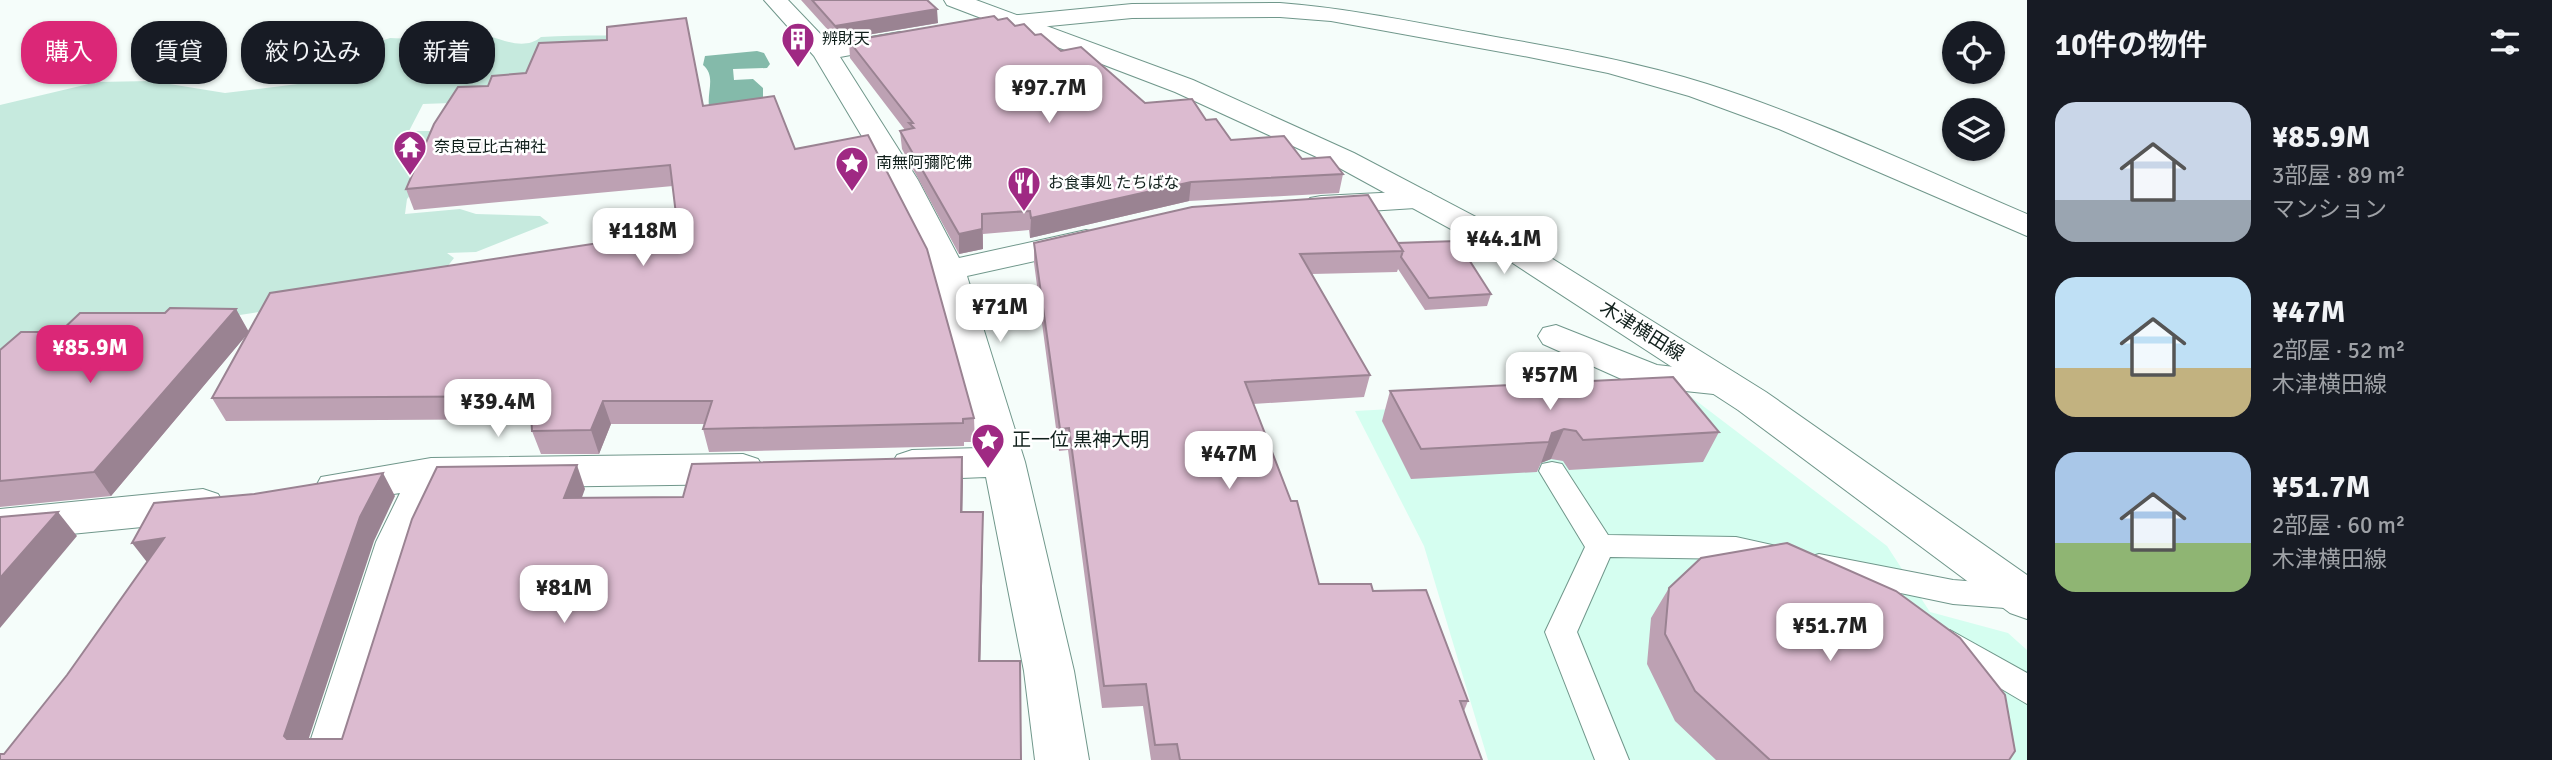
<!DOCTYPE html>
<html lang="ja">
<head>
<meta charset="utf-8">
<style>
  :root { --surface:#171b24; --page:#242831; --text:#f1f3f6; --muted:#9ea1a6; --accent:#db2777 }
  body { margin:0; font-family:Signika,"Noto Sans JP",sans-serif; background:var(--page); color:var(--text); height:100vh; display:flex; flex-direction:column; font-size:26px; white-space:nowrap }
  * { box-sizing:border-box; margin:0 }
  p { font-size:23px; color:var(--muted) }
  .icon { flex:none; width:38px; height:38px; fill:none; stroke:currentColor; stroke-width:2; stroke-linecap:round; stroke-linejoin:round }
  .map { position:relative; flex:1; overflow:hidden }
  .side { display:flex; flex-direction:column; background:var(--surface); width:525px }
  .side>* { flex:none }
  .banner { position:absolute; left:21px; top:21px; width:665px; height:63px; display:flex; gap:14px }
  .controls { position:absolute; left:1942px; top:21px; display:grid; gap:14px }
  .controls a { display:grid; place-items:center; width:63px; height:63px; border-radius:50%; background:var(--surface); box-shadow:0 2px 5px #0004; font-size:35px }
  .price { position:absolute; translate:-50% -60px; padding:0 16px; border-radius:14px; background:#fff; color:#222; font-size:23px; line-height:46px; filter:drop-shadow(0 2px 4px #0008) }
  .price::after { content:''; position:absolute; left:50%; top:42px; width:21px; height:16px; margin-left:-10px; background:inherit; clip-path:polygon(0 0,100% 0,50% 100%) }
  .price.active { background:var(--accent); color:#fff }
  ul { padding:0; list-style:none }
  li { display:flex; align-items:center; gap:21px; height:175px; padding:0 28px }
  li span { display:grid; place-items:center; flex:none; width:196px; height:140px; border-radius:21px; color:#555 }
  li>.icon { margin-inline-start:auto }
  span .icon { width:84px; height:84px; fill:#fffc; stroke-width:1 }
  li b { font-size:30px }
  h2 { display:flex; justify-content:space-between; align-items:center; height:84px; padding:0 28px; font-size:30px }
  .pill { padding:0 24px; border-radius:28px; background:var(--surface); box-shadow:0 2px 5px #0004; font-size:24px; line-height:63px }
  .pill.active { background:var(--accent); color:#fff }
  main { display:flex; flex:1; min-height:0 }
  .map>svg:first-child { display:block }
  .built { fill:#d5fef0 }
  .green { fill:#c6eade }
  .water { fill:#84baaa }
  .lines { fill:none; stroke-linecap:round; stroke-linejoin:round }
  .lane-casing { stroke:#70978b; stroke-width:2 }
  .street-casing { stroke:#70978b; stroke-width:2 }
  .secondary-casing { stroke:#70978b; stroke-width:2 }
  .lane { fill:#fff; fill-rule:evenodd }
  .street { fill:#fff; fill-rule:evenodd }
  .secondary { fill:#fff; fill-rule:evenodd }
  .wall { fill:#bda1b3 }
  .shaded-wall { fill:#9a8392 }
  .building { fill:#dcbbd0; stroke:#9a8392; stroke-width:2 }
  .labels { text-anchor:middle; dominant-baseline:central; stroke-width:5; stroke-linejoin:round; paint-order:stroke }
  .far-poi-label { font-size:16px; fill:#11201c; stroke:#fff; text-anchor:start }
  .street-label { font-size:19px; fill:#11201c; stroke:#fff }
  .poi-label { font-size:19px; fill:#11201c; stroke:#fff; text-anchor:start }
</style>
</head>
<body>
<main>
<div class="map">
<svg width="2027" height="760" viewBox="0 0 2027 760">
  <rect width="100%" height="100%" fill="#f5fdfa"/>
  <!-- built -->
  <path class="built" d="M1686,393L1887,546L1930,612L2008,633L2027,650V760H1488L1424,546L1355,411Z"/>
  <!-- green -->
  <path class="green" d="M467,32C491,31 519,55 541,37C583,34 624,37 666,33L451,103L423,104L409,131H435L425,178L407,199L405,214L460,209L476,214L540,216L549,223L476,252L447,253L454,258L433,285L0,352V105L97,82L151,81L225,93L322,81L350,51L390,38L460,41Z"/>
  <!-- water -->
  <path class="water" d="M757,51L764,53L770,64L767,68L733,69L734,80L753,79L763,88V101L709,106C707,91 716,76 703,65L705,56Z"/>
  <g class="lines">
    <defs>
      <path id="lane" d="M1552,462L1562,464L1608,535L1736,537L1786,548L1791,556L1786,564L1776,567L1736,559L1610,557L1577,632L1629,760H1595L1545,632L1585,547L1539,471L1542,464Z
        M1819,554L1953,580L2018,585L2027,588V606L2018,609L1953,604L1819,576L1809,573L1804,565L1809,557Z
        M1950,630L2027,673V704L1939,652L1934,643L1939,634Z"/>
      <path id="street" d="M764,0H788L830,44L900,32L909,34L912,39L909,44L840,57L918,180L959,258L1086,230L1098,233L1102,240L1098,247L967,276L1025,462L1074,671L1089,760H1035L1024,671L986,477L912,480L897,475L891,465L897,455L912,450L979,448L931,270L888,180L814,56Z
        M1280,3C1345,8 1409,21 1474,33C1552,47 1631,60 1707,84C1817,119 1922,169 2027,214V236L1779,129L1689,96L1608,73L1529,57L1331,21L1280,17L1132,18L977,33L969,31L965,26L969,21L977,19L1132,4Z
        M1420,191L1431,193L1436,200L1431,207L1321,214L1310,212L1305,205L1310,198L1321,196Z
        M1556,325L1657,365L1737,374L1742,383L1737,392L1723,395L1637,386L1543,344L1538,336L1543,328Z
        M743,454L758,459L764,469L758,479L743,484L446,488L422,542L358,760H304L376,542L400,493L336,503L321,499L315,488L321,477L431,458Z
        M203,489L218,494L225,505L218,516L203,521L0,541V509Z"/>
      <path id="secondary" d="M944,0H976L1193,80L1354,153L1535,248L1766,392L2027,575V619L2010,613L1738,410L1511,262L1334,165L1175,92L947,5Z"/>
    </defs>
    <!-- lane casing -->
    <use href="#lane" class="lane-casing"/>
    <!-- street casing -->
    <use href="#street" class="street-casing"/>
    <!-- secondary casing -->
    <use href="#secondary" class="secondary-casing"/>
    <!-- lane -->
    <use href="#lane" class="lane"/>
    <!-- street -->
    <use href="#street" class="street"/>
    <!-- secondary -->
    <use href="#secondary" class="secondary"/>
  </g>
  <!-- wall -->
  <path class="wall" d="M801,0H927L938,23L837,40Z
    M998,20L1035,35L1145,103L1206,120L1231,140L1302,159L1343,174L1339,193L1189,201L1030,238L1029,230L983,234V249L959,254L902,149L900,131L905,130L850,58L849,41Z
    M703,106L795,149L974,418L975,442H964V446L709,452L703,429L705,424H611L599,454H541L532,431L531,419L226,421L212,398L248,333L111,496L0,507V350L60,332L165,313L236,309L248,332L678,231L673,186L414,210L406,189Z
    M1034,243H1398L1491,294L1487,306L1425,310L1398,269L1397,272L1312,274L1370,375L1364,397L1253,404L1319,584L1373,591L1468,701L1464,711L1482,760H1151L1143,706L1102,708L1068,450L1059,451L1034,263Z
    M1390,391L1719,432L1703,462L1569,470L1563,461L1551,459L1541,463L1537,472L1411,479L1382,421Z
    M1669,588L2009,760H1716L1675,721L1647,664L1651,618Z"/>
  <!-- shaded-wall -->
  <path class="shaded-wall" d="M937,9L938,23L837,40L835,26Z
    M1191,182L1189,201L1030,238L1031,218Z
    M982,214L983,249L959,254V234Z
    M236,309L249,332L111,496L94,472Z
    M603,401L611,424L599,454L591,430Z
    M1564,429L1551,459L1541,463L1552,433Z
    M962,457L963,481L962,536L961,512Z
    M577,465L585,489L573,522L564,498Z
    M383,473L395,496L374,541L302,759L284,736L360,517Z
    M58,512L77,536L0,628V578Z
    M983,512V536L980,685L979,661Z
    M164,538L150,566L132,543Z"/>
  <!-- building -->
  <path class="building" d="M812,0H927L937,9L835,26Z
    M994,16L998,20L1007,18L1015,26L1024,24L1035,35L1041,34L1061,51L1081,47L1145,103L1192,99L1206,120L1216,119L1231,140L1284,136L1302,159L1330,157L1343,174L1191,182L1031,218L1030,211L982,214V229L959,234L900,131L914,128L909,123H913L849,41Z
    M686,18L703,106L774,96L795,149L868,135L927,249L974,418L963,419V423L703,429L712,401H603L591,430L532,431L530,396L212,398L270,293L678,231L670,165L406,189L434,124L458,87L488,86L492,76L526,73L539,43L607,40V27Z
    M1368,195L1403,251L1300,254L1370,375L1245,382L1291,501H1297L1319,584H1371L1373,591L1426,590L1468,701H1460L1482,760H1180L1177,744L1155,745L1146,684L1104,686L1069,428L1060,429L1034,243L1192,207Z
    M1457,241L1491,294L1429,298L1401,257L1403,251L1398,243Z
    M170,308L236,309L94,472L0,481V350L21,332H60L80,313H165Z
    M1673,377L1719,432L1583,440L1576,431L1564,429L1552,433L1549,442L1421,449L1390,391Z
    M962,457L961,512H983L979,661H1020L1021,760H0V754H4L67,675L164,538L132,543L154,503L254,494L383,473L360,517L284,736L287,739H342L412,519L437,467L577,465L564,498L683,497L692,464Z
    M58,512L0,578V517Z
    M1787,543L1896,591L1960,638L2005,695L2015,751L2009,760H1770L1695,691L1665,634L1669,588L1701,558Z"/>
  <!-- icons -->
  <defs>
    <symbol id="building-pin" viewBox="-11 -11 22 30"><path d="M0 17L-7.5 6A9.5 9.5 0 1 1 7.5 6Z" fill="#9f2983" stroke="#fff"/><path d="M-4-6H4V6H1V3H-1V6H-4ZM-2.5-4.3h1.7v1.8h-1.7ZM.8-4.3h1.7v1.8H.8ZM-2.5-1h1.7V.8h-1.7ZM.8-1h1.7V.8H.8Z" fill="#fff"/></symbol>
    <symbol id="temple-pin" viewBox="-11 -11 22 30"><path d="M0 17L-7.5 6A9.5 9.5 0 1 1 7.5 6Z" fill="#9f2983" stroke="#fff"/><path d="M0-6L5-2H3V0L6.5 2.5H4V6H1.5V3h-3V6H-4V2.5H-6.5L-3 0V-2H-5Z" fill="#fff"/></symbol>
    <symbol id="sight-pin" viewBox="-11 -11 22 30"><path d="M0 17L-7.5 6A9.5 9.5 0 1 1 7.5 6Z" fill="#9f2983" stroke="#fff"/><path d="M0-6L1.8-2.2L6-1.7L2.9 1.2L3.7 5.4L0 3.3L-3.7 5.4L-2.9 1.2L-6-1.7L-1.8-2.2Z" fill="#fff"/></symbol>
    <symbol id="restaurant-pin" viewBox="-11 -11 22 30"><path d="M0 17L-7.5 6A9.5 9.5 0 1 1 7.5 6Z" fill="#9f2983" stroke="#fff"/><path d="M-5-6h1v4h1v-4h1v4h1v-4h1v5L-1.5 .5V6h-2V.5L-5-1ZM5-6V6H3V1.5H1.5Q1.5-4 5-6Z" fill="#fff"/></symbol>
  </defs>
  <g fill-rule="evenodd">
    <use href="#building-pin" x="779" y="20" width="38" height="52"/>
    <use href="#temple-pin" x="391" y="128" width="38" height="52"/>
    <use href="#sight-pin" x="833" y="144" width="38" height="52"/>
    <use href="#restaurant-pin" x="1005" y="164" width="38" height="52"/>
    <use href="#sight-pin" x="969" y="421" width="38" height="52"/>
  </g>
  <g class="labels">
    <!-- far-poi labels -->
    <g class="far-poi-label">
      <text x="822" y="39">辨財天</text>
      <text x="434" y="147">奈良豆比古神社</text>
      <text x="876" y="163">南無阿彌陀佛</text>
      <text x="1048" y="183">お食事処 たちばな</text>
    </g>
    <!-- street labels -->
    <g class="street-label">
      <text transform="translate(1642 331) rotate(32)">木津横田線</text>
    </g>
    <!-- poi labels -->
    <g class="poi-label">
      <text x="1012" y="440">正一位 黒神大明</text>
    </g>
  </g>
</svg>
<div class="controls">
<a><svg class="icon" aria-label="locate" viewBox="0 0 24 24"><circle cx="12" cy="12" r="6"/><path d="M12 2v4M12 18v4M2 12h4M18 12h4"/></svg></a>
<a><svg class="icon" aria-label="layers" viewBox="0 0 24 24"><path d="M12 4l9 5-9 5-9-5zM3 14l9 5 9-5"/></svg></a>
</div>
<b class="price" style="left:1049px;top:125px">¥97.7M</b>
<b class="price" style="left:643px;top:268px">¥118M</b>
<b class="price" style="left:1504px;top:276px">¥44.1M</b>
<b class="price" style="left:1000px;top:344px">¥71M</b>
<b class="price active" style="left:90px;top:385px">¥85.9M</b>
<b class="price" style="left:1550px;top:412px">¥57M</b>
<b class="price" style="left:498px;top:439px">¥39.4M</b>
<b class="price" style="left:1229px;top:491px">¥47M</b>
<b class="price" style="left:564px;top:625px">¥81M</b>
<b class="price" style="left:1830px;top:663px">¥51.7M</b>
<div class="banner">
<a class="pill active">購入</a>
<a class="pill">賃貸</a>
<a class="pill">絞り込み</a>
<a class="pill">新着</a>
</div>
</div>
<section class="side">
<h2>10件の物件<svg class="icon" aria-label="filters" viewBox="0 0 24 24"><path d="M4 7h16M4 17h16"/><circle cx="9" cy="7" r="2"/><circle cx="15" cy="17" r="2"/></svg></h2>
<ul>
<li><span style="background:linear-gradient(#c9d6e8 70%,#9aa5b1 0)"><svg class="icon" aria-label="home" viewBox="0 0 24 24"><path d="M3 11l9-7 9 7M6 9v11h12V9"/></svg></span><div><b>¥85.9M</b><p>3部屋 · 89 m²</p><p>マンション</p></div></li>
<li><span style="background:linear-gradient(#bfe0f5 65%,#c2b280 0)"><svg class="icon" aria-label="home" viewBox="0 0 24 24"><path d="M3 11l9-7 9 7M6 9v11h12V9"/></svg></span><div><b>¥47M</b><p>2部屋 · 52 m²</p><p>木津横田線</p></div></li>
<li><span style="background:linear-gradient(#a9c7e8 65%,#8fb573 0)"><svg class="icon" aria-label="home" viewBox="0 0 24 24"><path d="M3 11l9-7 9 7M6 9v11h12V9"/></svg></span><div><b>¥51.7M</b><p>2部屋 · 60 m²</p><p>木津横田線</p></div></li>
</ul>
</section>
</main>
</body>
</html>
